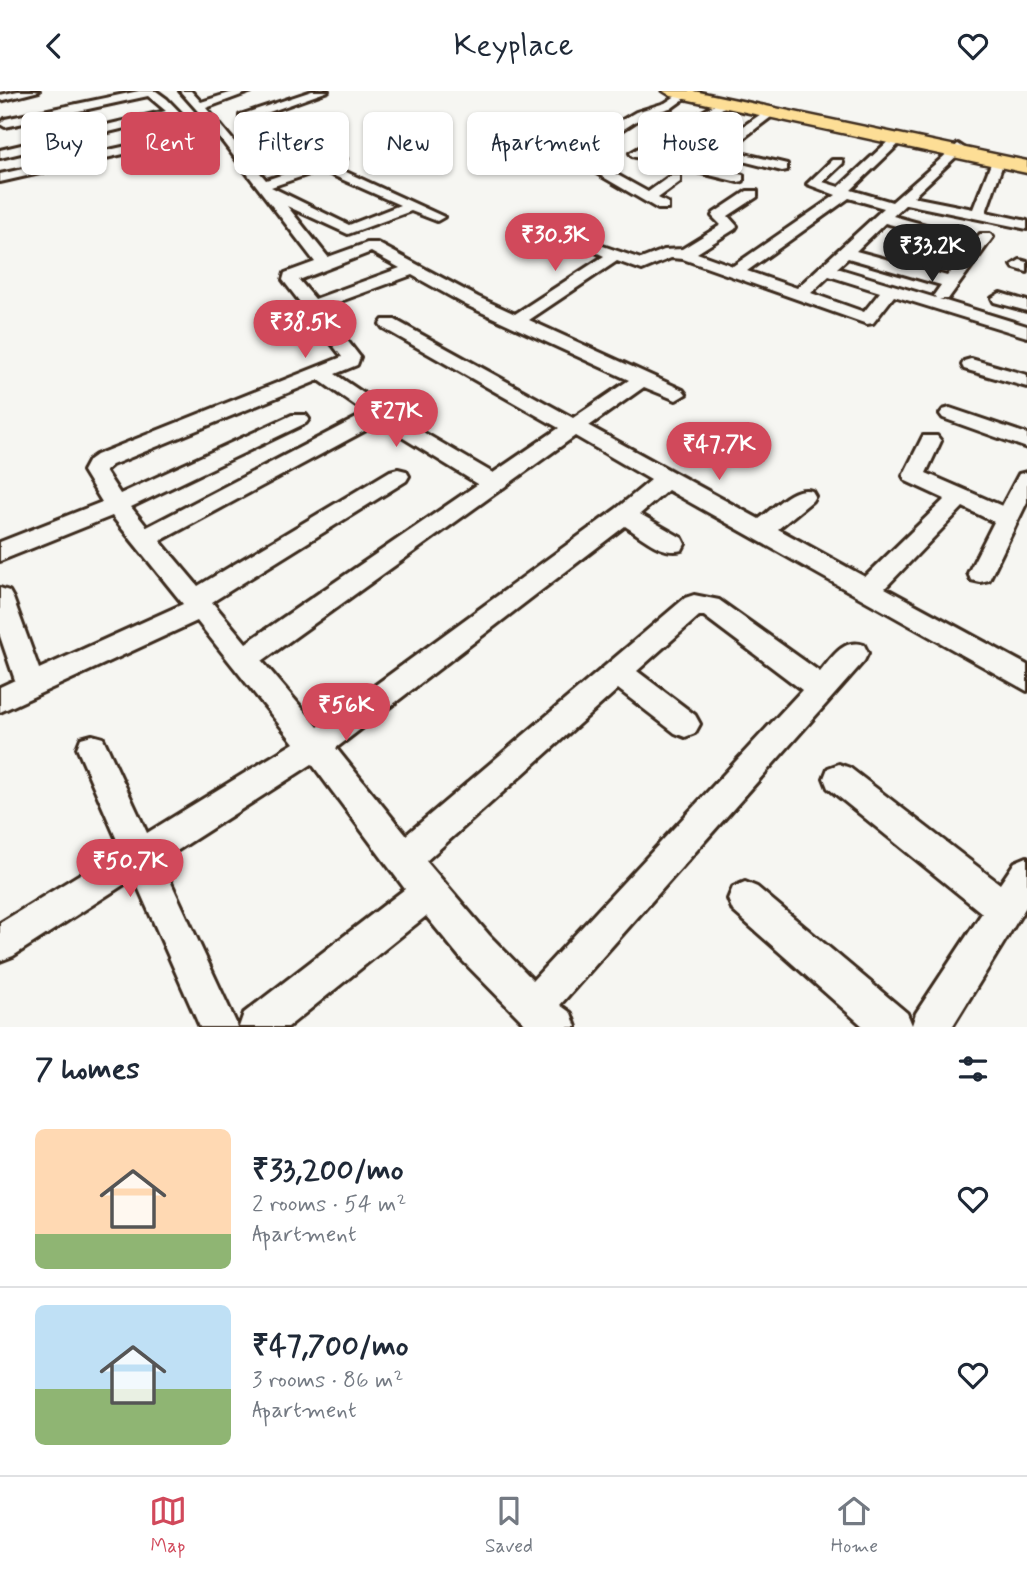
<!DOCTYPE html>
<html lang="en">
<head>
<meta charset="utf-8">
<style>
  :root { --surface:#fff; --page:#f6f6f7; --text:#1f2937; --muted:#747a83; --line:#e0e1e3; --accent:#d1495b }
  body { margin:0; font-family:Mynerve,sans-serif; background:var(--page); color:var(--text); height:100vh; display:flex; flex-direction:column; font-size:26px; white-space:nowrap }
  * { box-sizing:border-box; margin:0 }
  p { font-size:23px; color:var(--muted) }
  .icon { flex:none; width:38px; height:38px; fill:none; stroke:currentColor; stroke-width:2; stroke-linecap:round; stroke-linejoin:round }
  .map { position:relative; height:936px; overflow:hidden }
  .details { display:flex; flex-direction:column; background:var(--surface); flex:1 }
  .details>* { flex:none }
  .banner { position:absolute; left:21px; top:21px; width:985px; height:63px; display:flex; gap:14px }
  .price { position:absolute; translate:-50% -60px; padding:0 16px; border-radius:24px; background:var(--accent); color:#fff; font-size:23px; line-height:46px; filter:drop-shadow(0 2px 4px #0008) }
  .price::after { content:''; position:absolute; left:50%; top:42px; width:21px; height:16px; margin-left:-10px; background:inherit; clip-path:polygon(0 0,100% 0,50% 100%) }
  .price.current { background:#222; color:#fff }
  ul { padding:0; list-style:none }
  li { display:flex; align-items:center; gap:21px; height:175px; padding:0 35px }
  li+li { border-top:2px solid var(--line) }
  li span { display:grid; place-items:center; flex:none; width:196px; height:140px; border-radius:10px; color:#555 }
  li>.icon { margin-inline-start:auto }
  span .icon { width:84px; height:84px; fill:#fffc; stroke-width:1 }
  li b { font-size:30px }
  h2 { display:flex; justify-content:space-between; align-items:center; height:84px; padding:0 35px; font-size:30px }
  .pill { padding:0 24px; border-radius:10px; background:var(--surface); box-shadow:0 2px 5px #0004; font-size:24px; line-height:63px }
  .pill.current { background:var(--accent); color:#fff }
  header { display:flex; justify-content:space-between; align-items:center; height:91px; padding:0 35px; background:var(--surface); font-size:32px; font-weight:600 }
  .dock { display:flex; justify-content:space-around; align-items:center; height:98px; border-top:2px solid var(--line); background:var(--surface); font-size:19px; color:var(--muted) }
  .dock a { display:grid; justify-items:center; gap:4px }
  .dock .current { color:var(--accent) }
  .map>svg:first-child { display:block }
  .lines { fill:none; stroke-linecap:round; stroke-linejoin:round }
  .minor-casing { stroke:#3b2a1e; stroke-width:6 }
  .highway-casing { stroke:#3b2a1e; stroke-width:5 }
  .minor { fill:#f6f6f2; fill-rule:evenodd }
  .highway { fill:#fdde96; fill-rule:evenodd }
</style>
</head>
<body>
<header><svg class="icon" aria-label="back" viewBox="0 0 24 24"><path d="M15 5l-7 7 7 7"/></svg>Keyplace<svg class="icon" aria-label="heart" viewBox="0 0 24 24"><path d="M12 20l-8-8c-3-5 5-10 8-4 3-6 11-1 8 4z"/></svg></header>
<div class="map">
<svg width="1027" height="936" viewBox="0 0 1027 936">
  <rect width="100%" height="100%" fill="#f6f6f2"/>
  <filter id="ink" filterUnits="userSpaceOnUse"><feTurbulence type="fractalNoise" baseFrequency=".0143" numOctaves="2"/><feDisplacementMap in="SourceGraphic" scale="14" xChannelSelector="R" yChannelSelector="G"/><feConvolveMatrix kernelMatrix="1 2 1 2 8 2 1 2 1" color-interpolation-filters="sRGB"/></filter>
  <g filter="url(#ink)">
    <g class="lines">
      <defs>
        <path id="minor" d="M18,0H39L0,10V4Z
          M139,0H156L167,8L197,39L212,36L180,0H191L201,11L236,0H252L206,17L266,89L329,68L247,29L240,28V24L312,0H328L258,25L346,68L333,75L444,126L437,130L411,120L348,143L287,115L328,166L367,152H377L478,206L515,223L604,165L587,157L590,154H600L641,168L664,159L682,158L721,134L712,125L714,122L747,100H757V106L728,125L737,135L735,138L697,162L733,175L836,104L807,93L832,69H842L843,72L823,91L839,96L894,45L904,48L851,99L892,111L958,53L964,57L962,60L913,106L973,118L992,70L993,67H1003L1004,70L986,121L1027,130V138L906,113L893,125L976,148L980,143H990L993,146L948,208H939L1027,235V246L894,205L873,232L867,233L683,168L671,167L642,179L617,170L529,229L683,299L686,303L676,309L644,296L589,335L759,428C774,417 793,394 812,400L815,405L812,410L778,438L865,486L945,408L906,390L903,385L923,345H937L941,350L926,382L1002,415L1019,383L1027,381V411L989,489L980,491L971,489L968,482L994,431L963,416L885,497L1027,574V600L668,399L640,423L682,447L685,453L682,459C662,465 641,445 625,435L336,657L406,744L685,507L694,504L719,509L820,581C832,567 843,547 864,554L868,562L864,570L560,914L571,922L576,936H528L463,870L426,825L288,936H239L244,922L405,798L312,673L161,770L238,936H200L134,787L13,865L0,870V832L121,758L77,657L81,647L92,644L103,647L147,742L294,652L197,530L0,621V596L15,589L0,545V497L9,500L13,507L39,578L183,513L112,425L0,470V451L102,411L83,380L89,369L96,364L342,266L283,189L285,182L315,171L216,42L0,91V83L186,42L171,26L0,67V59L166,20L148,5L5,36L0,33L5,28ZM321,79L400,114L349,134L271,96ZM849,107L884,117L797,197L747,180ZM885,132L920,141L893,170L856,160ZM933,145L970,155L947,185L907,174ZM371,161L400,177L315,208L299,189ZM848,167L941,194L934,204L936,207L837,177ZM412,184L466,214L629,289L573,327L395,229H383L380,233L383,237L559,337L493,382L409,333L335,283L357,274L360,266L322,217ZM829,185L880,201L864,221L811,202ZM319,289L366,322L147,436L131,416L306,332L309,328L306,324H292L120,403L105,380L112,374ZM379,332L478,393L246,552L212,511L406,390L409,385L406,380L398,378L390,380L198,495L160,450ZM575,345L651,389L616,418L318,636L262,570ZM699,525H704L802,599L533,889L489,844L426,770L618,598L675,642L685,646L695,642L700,633L695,624L637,580Z
          M682,1L691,3L673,16L644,25L613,45L567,56L648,101L670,85H680V91L658,107L668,112V118H658L545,52L551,48L558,51L605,39L636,21L665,12Z
          M725,8L731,11L729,13L692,37L729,45L767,19H775V23L728,59L787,73V79L782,80L715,63L713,60L722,51L684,42L648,61L743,84V90L738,91L632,65L630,62Z
          M1020,169L1027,171V181L1014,177L1012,174Z
          M1000,202L1027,210V220L994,211L992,207Z
          M971,268L1027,284V296L964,278L962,274L964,270Z
          M950,317L1027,343V357L943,327L940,323L943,319Z
          M839,673L850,677L1000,793L1015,771L1027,766V814L952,936H864L733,820L728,808L733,796L745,791L757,796L907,922L912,934L916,922L982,822L828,697L824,687L828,677Z"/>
        <path id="highway" d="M663,0H694L1027,70V82L671,5Z"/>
      </defs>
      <!-- minor casing -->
      <use href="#minor" class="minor-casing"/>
      <!-- highway casing -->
      <use href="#highway" class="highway-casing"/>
      <!-- minor -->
      <use href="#minor" class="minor"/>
      <!-- highway -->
      <use href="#highway" class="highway"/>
    </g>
  </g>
</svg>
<b class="price" style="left:555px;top:182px">₹30.3K</b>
<b class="price current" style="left:932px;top:193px">₹33.2K</b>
<b class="price" style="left:305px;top:269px">₹38.5K</b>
<b class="price" style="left:396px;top:358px">₹27K</b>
<b class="price" style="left:719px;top:391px">₹47.7K</b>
<b class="price" style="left:346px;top:652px">₹56K</b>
<b class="price" style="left:130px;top:808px">₹50.7K</b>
<div class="banner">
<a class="pill">Buy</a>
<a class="pill current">Rent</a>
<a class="pill">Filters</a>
<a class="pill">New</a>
<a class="pill">Apartment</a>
<a class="pill">House</a>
</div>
</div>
<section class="details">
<h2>7 homes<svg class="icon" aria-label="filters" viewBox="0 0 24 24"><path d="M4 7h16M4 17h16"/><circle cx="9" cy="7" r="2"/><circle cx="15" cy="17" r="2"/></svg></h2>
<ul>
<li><span style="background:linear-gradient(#ffd9b3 75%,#8fb573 0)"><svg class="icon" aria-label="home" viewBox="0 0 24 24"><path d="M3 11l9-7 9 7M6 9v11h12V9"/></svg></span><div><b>₹33,200/mo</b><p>2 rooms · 54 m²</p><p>Apartment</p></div><svg class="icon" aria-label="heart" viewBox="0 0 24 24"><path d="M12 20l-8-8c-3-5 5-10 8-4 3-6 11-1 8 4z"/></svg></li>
<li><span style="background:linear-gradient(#bfe0f5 60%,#8fb573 0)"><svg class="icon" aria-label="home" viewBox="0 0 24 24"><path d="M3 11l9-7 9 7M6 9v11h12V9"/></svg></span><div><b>₹47,700/mo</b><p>3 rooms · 86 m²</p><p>Apartment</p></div><svg class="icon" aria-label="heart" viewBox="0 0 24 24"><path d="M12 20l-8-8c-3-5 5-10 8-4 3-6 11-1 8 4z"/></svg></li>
</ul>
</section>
<nav class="dock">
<a class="current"><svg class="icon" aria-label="map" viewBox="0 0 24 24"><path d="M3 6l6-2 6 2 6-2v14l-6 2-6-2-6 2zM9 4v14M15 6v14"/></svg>Map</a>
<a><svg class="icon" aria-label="saved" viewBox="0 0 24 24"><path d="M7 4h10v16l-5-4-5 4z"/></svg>Saved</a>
<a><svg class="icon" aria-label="home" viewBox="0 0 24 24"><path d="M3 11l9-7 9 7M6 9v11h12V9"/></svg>Home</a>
</nav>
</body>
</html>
